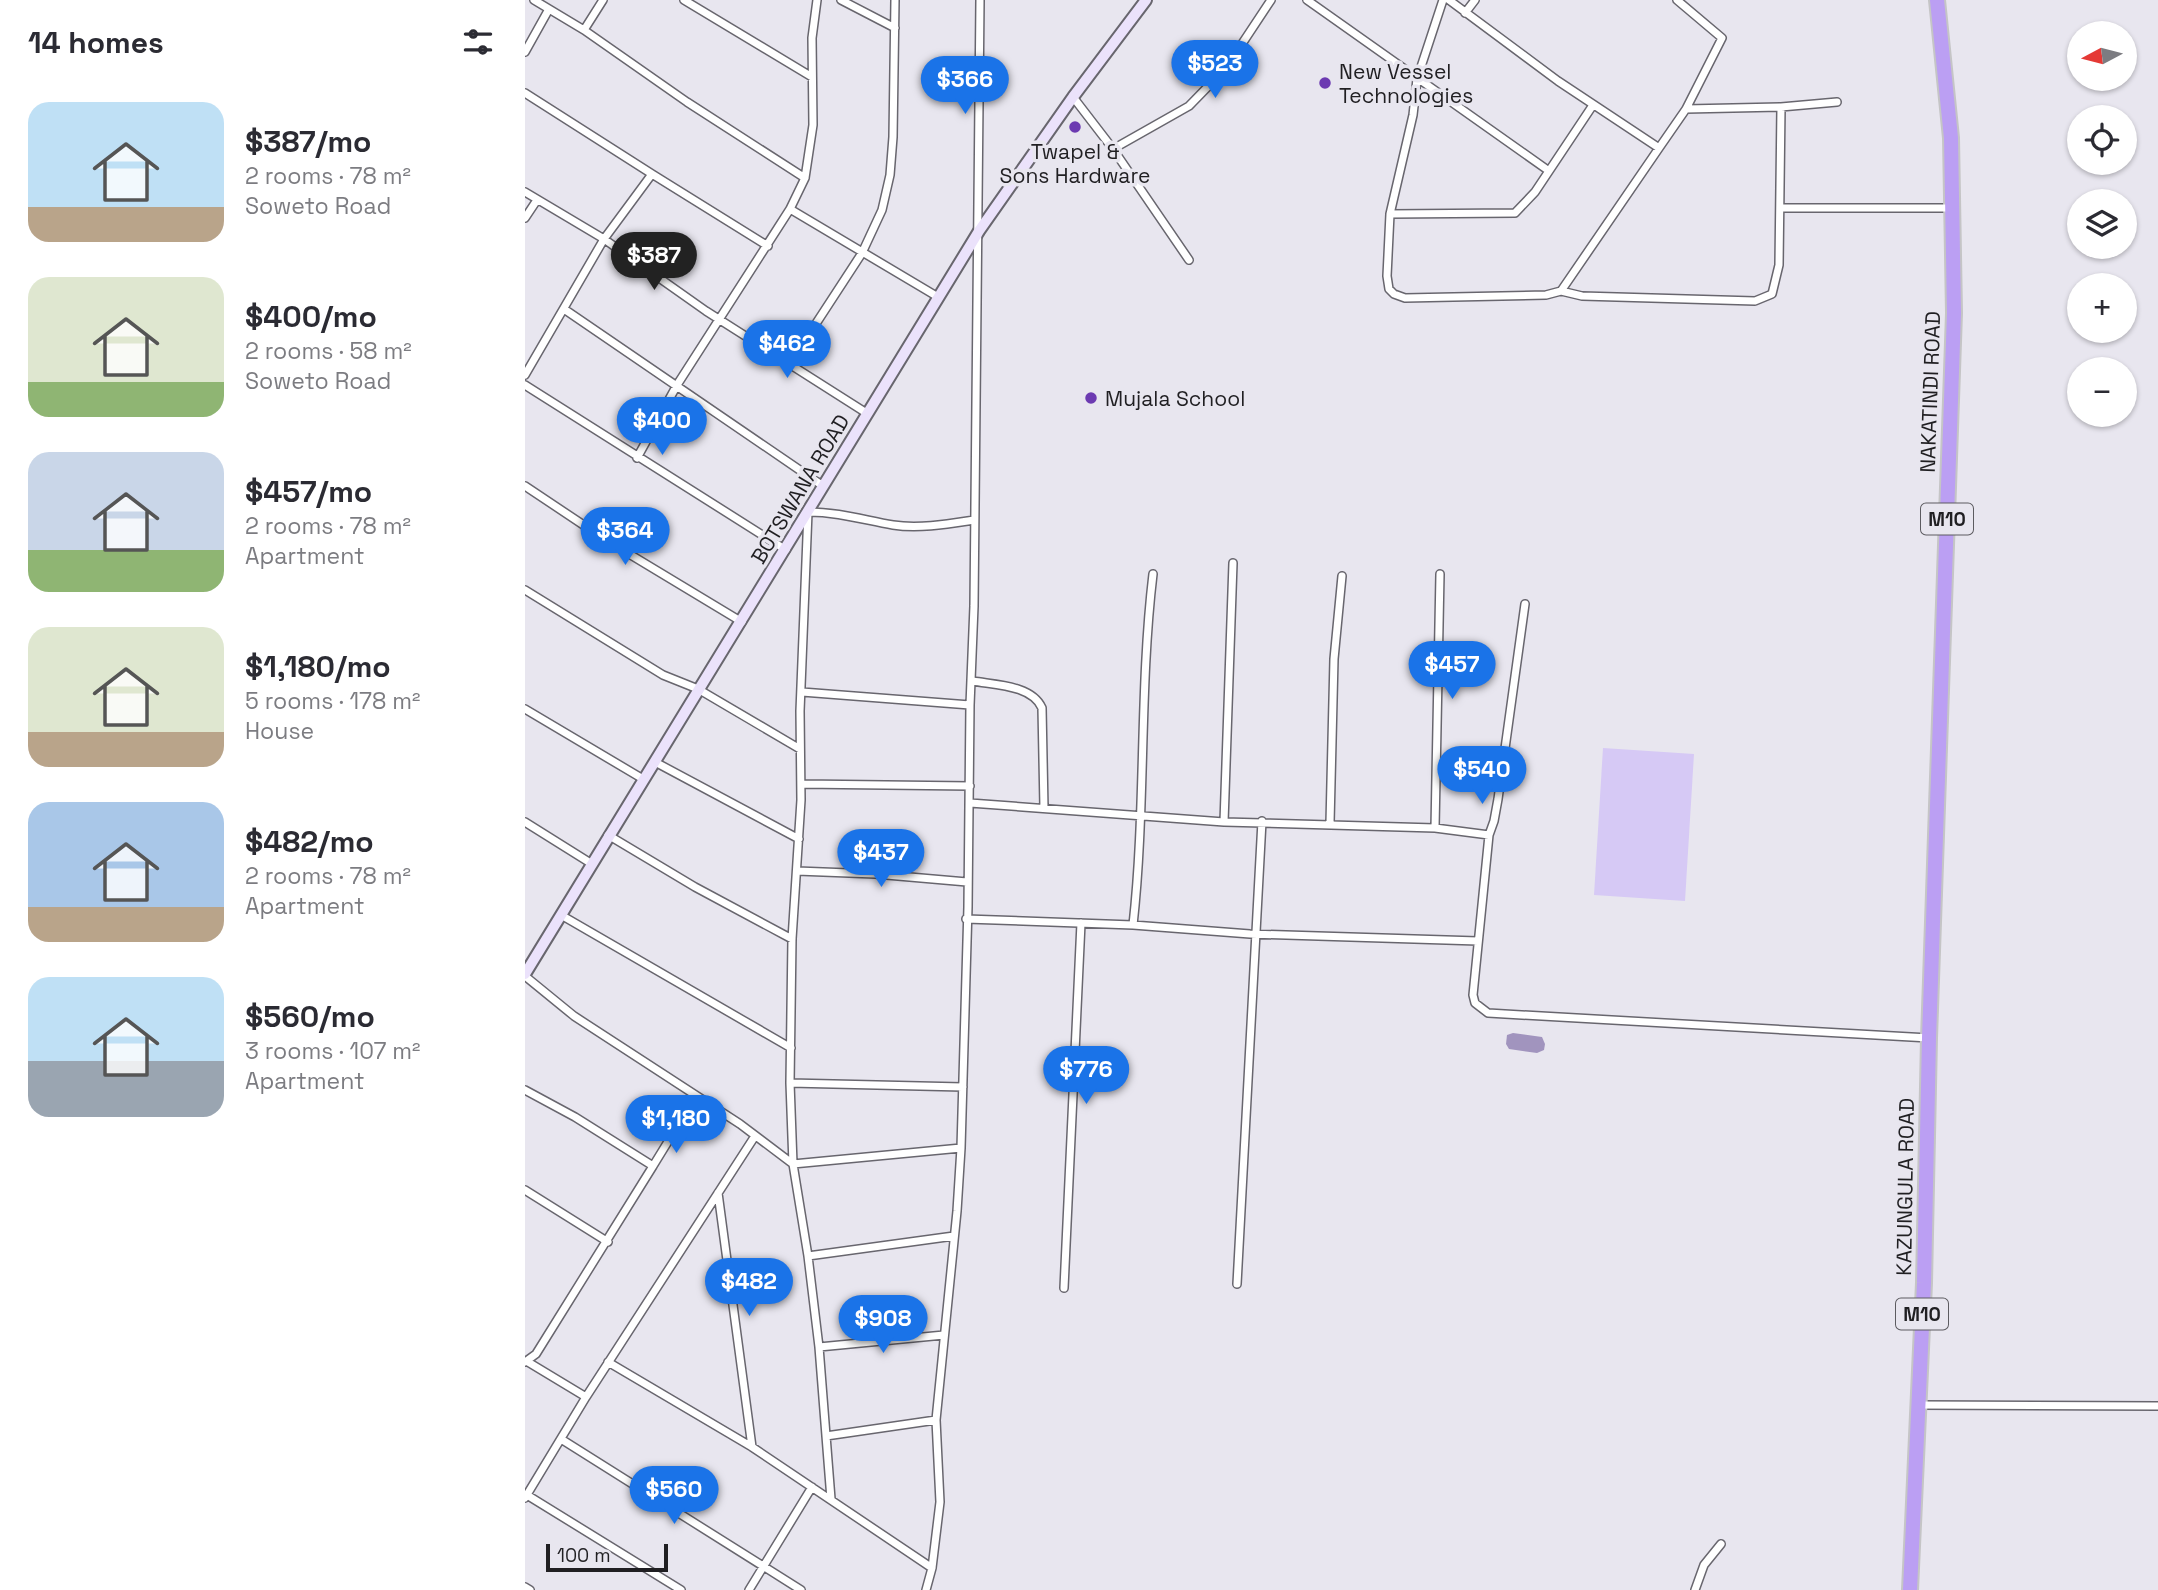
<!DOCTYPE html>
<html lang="en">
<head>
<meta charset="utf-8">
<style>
  :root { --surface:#fff; --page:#f2f2f3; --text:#2b2b33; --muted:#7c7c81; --accent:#1a73e8 }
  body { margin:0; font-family:"Space Grotesk",sans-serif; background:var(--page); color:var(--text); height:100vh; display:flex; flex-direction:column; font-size:26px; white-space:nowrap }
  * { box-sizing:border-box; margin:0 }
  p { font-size:23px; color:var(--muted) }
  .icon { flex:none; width:38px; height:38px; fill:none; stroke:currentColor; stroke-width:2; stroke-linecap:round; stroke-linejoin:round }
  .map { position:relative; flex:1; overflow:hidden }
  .details { display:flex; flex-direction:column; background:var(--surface); width:525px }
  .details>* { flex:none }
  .needle { width:46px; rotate:263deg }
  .buttons { position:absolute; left:1542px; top:21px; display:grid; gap:14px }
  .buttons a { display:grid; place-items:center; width:70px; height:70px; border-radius:50%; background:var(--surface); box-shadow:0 2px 5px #0004; font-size:35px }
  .scale { position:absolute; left:21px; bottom:18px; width:122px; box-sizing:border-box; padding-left:7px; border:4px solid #201f22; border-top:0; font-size:19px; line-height:24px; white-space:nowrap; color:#201f22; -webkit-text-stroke:5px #e8e6ef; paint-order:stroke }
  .price { position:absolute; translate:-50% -60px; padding:0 16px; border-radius:24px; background:var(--accent); color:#fff; font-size:23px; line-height:46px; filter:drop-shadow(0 2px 4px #0008) }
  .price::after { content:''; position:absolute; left:50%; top:42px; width:21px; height:16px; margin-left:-10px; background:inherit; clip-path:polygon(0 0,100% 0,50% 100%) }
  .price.selected { background:#222; color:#fff }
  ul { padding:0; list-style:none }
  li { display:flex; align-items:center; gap:21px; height:175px; padding:0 28px }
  li span { display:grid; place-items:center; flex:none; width:196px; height:140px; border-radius:21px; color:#555 }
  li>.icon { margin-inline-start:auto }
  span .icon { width:84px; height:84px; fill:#fffc; stroke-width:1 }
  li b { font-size:30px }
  h2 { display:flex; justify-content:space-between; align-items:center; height:84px; padding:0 28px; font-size:30px }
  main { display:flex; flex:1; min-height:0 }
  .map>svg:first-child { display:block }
  .green { fill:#d6c9f5 }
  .water { fill:#a194be }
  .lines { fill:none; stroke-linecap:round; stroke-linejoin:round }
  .street-casing { stroke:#68666e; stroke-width:10 }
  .secondary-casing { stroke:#68666e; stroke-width:14 }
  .highway-casing { stroke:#c5c5c6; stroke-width:18 }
  .street { stroke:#fff; stroke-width:7 }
  .secondary { stroke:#ebe2fb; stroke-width:10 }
  .highway { stroke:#bb9ff3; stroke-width:14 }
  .poi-dot { fill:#6c3ab1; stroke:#e8e6ef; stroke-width:2.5 }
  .labels { text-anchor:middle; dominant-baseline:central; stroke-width:7; stroke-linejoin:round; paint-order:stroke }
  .shield { fill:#e8e6ef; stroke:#5c5b60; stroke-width:2 }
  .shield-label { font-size:19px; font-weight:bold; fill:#201f22 }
  .poi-label { font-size:21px; fill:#201f22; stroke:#e8e6ef; text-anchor:start }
  .street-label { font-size:21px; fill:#201f22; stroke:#e8e6ef }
</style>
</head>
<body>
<main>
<section class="details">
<h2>14 homes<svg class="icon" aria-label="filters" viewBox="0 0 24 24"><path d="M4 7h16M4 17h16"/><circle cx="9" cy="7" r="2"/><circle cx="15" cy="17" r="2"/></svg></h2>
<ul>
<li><span style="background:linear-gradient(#bfe0f5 75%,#b9a48a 0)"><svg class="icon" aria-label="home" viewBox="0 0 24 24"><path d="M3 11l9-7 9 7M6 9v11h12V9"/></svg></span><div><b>$387/mo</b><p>2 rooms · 78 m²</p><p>Soweto Road</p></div></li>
<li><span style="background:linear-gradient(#dfe7d0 75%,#8fb573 0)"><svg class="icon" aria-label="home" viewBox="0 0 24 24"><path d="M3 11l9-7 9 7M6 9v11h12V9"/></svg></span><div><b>$400/mo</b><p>2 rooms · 58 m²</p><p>Soweto Road</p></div></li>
<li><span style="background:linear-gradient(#c9d6e8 70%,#8fb573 0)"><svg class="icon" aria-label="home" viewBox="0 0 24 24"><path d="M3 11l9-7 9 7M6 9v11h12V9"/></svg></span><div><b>$457/mo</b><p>2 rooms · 78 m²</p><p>Apartment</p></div></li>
<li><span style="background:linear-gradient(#dfe7d0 75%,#b9a48a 0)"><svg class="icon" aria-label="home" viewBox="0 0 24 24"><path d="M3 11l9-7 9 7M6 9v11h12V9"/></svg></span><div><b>$1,180/mo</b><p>5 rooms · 178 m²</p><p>House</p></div></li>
<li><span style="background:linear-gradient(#a9c7e8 75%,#b9a48a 0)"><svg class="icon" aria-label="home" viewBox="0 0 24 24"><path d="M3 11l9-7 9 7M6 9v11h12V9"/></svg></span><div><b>$482/mo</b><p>2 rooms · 78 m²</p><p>Apartment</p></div></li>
<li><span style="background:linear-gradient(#bfe0f5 60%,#9aa5b1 0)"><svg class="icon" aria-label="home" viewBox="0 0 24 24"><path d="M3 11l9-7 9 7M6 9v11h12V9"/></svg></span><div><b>$560/mo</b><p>3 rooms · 107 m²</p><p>Apartment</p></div></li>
</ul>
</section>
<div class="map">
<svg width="1633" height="1590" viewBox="0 0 1633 1590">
  <rect width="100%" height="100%" fill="#e8e6ef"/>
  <!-- green -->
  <path class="green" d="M1078,748L1169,754L1160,901L1069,895Z"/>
  <!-- water -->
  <path class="water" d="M988,1033L1017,1037L1020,1044L1019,1050L1012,1053L984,1049L981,1044L982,1035Z"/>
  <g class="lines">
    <defs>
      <path id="street" d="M9,0L59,30L162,102L280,178
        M159,0L287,77
        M316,0L370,28
        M782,0L1024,171
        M918,0L892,79L888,115L865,214L862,276L864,289L869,294L880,298L1021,295L1036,291L1134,148
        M924,0L1033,81L1134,148L1161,109L1197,38L1152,0
        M940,13L950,0
        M59,30L78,0
        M0,52L24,9
        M0,93L127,174L79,239L0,375
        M548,97L588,149L664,260
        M1161,109L1256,107L1312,102
        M588,149L664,106L701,68L746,0
        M127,174L243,246
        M0,192L79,239L181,311L343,414
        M1255,208H1429
        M265,209L413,297
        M865,214L990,213L1010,192L1068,105
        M0,218L12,200
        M1036,291L1057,296L1230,301L1247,294L1254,265L1256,107
        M39,309L298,486
        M264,365L337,253L357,210L365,175L368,137L370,0
        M0,385L261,550
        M112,458L152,385L265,209L280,178L288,125L287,38L292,0
        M0,486L81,540L217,622
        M0,590L138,675L173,689L275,749
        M1000,604L973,799L969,821L964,835L948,995L950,1003L963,1013L1404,1038
        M448,681C470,685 507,685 517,708L519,808
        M277,692L445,705
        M0,709L118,779
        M130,762L274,839
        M276,784L445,786
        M445,803L699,822L910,828L964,835
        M0,822L67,864
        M699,822L708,563
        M805,823L809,659L817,576
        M910,828L915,574
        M83,835L170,887L267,939
        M272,871L350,874L442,882
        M36,915L266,1048
        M441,919L608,925L725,934L953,941
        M608,925C621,809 614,691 628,574
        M0,976L49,1016L215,1124L268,1164L436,1148
        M265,1083L438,1087
        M0,1090L50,1117L128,1166L171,1096
        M0,1190L83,1242
        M193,1193L227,1447
        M283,1256L429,1236
        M712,1284L737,821
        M539,1288L556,923
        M294,1347L419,1335
        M0,1362L11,1354L128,1166
        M3,1362L61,1397
        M83,1362L227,1447L407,1568
        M1394,1405L1633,1406
        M301,1436L411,1420
        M36,1439L276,1590
        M2,1495L156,1590
        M0,1498L61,1397L230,1136
        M306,1499L294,1347L283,1256L268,1164L265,1083L267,939L276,800L275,711L283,512C313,512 339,520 368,525C394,529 423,524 449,520
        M0,1587L5,1590
        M224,1590L287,1487
        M401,1590L407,1568L415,1502L411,1420L432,1211L436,1148L443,907L445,705L449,606L455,0
        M1170,1590L1179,1565L1196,1544"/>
      <path id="secondary" d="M0,974L454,231L548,97L621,0"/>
      <path id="highway" d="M1385,1590L1399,1283L1404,1038L1429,313L1426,138L1412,0"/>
    </defs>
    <!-- street casing -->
    <use href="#street" class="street-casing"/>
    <!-- secondary casing -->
    <use href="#secondary" class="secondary-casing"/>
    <!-- highway casing -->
    <use href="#highway" class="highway-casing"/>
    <!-- street -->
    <use href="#street" class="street"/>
    <!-- secondary -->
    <use href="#secondary" class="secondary"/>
    <!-- highway -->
    <use href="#highway" class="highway"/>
  </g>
  <!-- markers -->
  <g class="poi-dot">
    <circle cx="800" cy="83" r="7"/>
    <circle cx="550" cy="127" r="7"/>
    <circle cx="566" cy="398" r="7"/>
  </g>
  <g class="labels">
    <!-- shield labels -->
    <g class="shield">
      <rect x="1396" y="503.5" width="52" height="31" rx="5"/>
      <rect x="1371" y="1298.5" width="52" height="31" rx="5"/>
    </g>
    <g class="shield-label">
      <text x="1422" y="519">M10</text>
      <text x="1397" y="1314">M10</text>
    </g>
    <!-- poi labels -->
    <g class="poi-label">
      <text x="814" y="71">New Vessel<tspan x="814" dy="24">Technologies</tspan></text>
      <text x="550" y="151" text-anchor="middle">Twapel &amp;<tspan x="550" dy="24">Sons Hardware</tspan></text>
      <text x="580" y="398">Mujala School</text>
    </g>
    <!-- street labels -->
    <g class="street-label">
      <text transform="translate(1405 392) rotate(-88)">NAKATINDI ROAD</text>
      <text transform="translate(275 489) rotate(-59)">BOTSWANA ROAD</text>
      <text transform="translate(1380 1187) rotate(-89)">KAZUNGULA ROAD</text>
    </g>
  </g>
</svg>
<div class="buttons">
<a><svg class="needle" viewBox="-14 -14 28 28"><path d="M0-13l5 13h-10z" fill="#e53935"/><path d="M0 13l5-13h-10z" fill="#7c7c81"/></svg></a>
<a><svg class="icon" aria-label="locate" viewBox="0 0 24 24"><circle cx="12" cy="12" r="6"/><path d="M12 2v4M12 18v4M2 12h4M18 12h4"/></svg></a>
<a><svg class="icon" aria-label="layers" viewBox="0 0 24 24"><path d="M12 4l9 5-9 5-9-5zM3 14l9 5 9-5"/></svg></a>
<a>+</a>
<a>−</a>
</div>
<div class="scale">100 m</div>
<b class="price" style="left:690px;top:100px">$523</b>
<b class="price" style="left:440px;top:116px">$366</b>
<b class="price selected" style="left:129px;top:292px">$387</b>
<b class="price" style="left:262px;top:380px">$462</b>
<b class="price" style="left:137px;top:457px">$400</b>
<b class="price" style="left:100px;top:567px">$364</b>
<b class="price" style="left:927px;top:701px">$457</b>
<b class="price" style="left:957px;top:806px">$540</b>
<b class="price" style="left:356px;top:889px">$437</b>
<b class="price" style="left:561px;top:1106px">$776</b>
<b class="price" style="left:151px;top:1155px">$1,180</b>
<b class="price" style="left:224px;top:1318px">$482</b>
<b class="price" style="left:358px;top:1355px">$908</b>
<b class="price" style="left:149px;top:1526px">$560</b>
</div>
</main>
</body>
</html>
